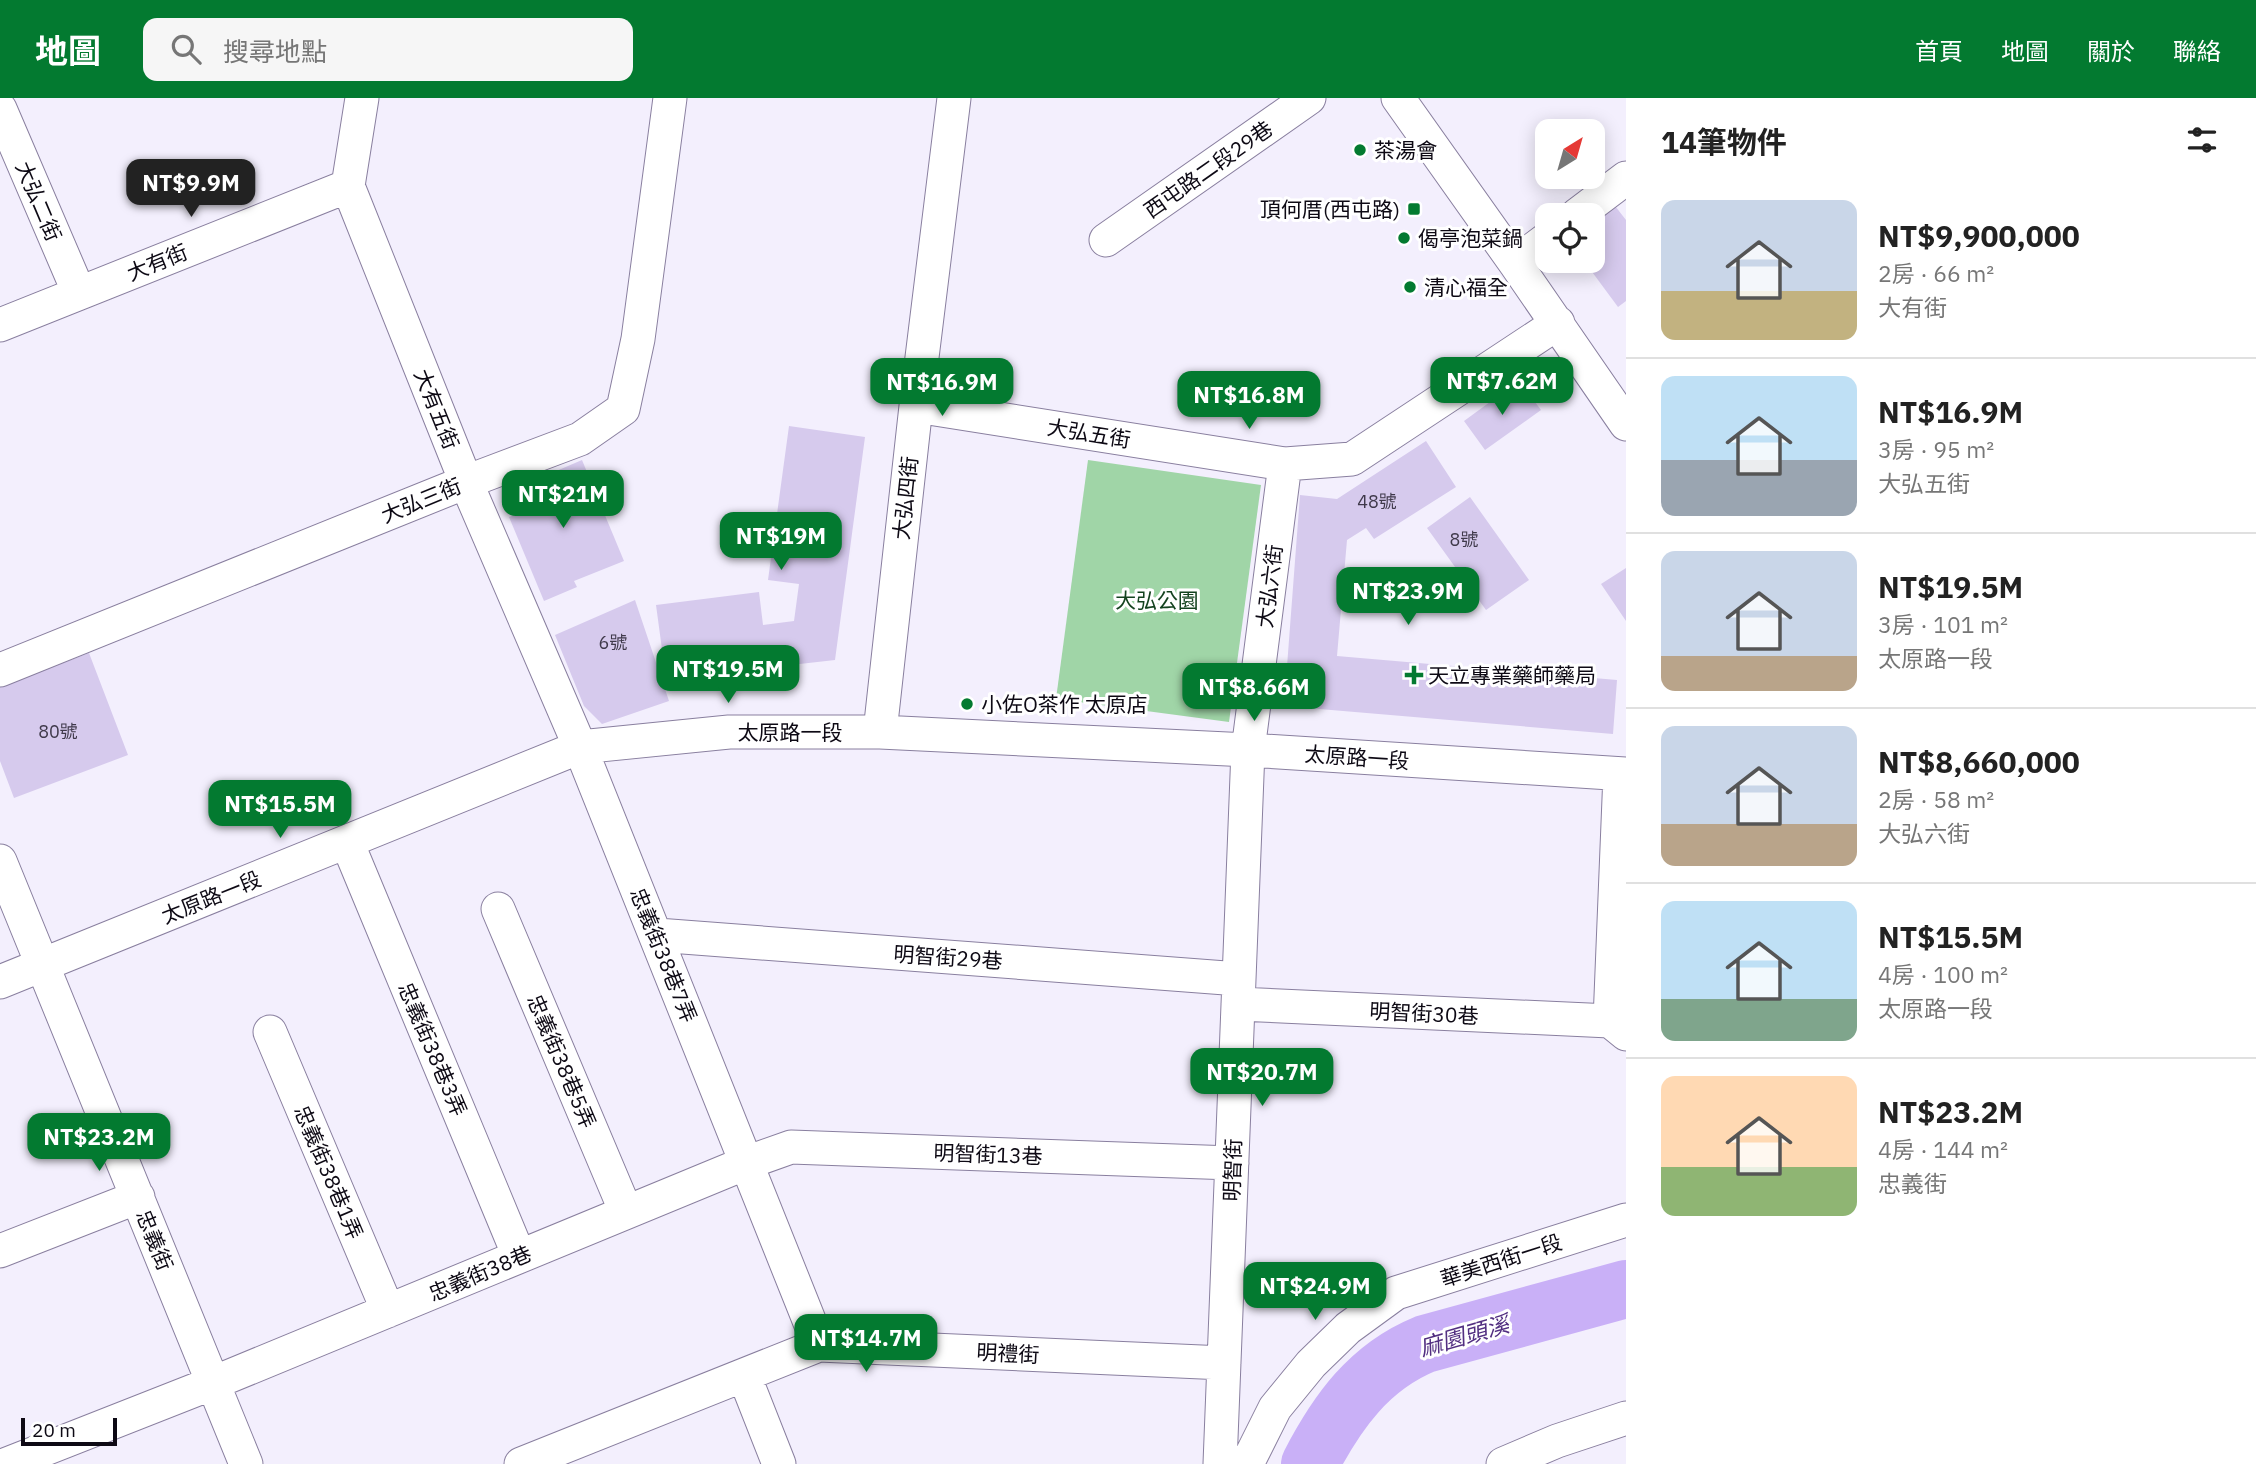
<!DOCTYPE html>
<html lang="zh-TW">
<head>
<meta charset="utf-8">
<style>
  :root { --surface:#fff; --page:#f6f6f6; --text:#222; --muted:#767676; --line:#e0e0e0; --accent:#037a30 }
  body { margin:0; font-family:"IBM Plex Sans","Noto Sans TC",sans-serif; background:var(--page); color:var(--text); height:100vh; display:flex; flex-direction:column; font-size:26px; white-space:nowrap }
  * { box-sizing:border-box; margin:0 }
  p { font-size:23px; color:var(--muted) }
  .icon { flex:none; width:38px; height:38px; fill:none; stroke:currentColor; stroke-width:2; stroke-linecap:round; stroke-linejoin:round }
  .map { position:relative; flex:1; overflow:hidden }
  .side { display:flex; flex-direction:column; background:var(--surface); width:630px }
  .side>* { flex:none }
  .needle { width:46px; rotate:37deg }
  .controls { position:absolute; left:1535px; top:21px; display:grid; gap:14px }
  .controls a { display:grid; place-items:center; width:70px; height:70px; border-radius:14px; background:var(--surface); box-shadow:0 4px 18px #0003; font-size:35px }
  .scale { position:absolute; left:21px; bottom:18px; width:96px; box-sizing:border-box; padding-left:7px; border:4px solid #0d0914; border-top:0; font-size:19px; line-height:24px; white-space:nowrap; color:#0d0914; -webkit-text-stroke:5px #fff; paint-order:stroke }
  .price { position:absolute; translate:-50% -60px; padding:0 16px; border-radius:14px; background:var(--accent); color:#fff; font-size:23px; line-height:46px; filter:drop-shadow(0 2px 4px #0008) }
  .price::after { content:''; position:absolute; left:50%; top:42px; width:21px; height:16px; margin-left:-10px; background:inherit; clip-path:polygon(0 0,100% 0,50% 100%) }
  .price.selected { background:#222; color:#fff }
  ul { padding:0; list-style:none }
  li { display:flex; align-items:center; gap:21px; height:175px; padding:0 35px }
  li+li { border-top:2px solid var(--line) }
  li span { display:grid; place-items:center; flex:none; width:196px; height:140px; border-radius:14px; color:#555 }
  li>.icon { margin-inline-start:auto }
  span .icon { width:84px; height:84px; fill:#fffc; stroke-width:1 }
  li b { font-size:30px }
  h2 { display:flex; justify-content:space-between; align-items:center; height:84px; padding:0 35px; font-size:30px }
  header { display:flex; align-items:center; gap:42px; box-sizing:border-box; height:98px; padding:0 35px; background:var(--accent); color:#fff }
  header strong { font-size:33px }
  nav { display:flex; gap:38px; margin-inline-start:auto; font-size:24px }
  .search { width:490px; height:63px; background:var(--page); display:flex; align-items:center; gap:18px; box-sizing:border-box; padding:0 24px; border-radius:14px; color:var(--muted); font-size:26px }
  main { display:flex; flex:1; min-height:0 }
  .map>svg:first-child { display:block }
  .green { fill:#a0d5a7 }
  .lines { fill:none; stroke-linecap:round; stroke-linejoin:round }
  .river { stroke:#c9b0f7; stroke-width:58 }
  .building { fill:#d6caed }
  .minor-casing { stroke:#897f9f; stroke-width:35 }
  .minor { stroke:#fff; stroke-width:33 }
  .poi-dot { fill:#037a30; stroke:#fff; stroke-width:2.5 }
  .labels { text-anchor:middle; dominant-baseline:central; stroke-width:6; stroke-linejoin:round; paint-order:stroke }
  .number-label { font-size:18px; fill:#3f394a }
  .poi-label { font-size:21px; fill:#0d0914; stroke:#fff; text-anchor:start }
  .street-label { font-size:21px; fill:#0d0914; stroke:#fff }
  .park-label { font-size:21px; fill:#14431f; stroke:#fff }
  .water-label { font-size:23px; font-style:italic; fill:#522f81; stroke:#fff }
</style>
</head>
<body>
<header>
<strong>地圖</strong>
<div class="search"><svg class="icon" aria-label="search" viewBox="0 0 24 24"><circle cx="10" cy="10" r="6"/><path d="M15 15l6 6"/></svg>搜尋地點</div>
<nav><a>首頁</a><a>地圖</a><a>關於</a><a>聯絡</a></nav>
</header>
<main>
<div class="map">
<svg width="1626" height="1366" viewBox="0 0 1626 1366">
  <rect width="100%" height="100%" fill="#f3effd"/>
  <!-- green -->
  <path class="green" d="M1088,362L1261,387L1229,624L1056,601Z"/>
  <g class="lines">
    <!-- river -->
    <path class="river" d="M1310,1366C1337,1314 1369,1269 1425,1246L1626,1191"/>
  </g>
  <!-- building -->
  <path class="building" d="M1612,104L1626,122V203L1618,209L1584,163H1592V119Z
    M1526,292L1541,312L1485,352L1464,323L1505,293Z
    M789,328L865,339L835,562L666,581L656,507L759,494L763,527L794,523L799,486L768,482Z
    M1426,343L1456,389L1374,441L1366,430L1347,442L1337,558L1617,582L1613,636L1284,608L1300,397L1337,401Z
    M582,362L624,463L574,483L577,489L544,503L509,419L515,417L507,397L541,383L540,380Z
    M1470,399L1529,482L1486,512L1427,430Z
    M1626,470V523L1601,486Z
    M635,502L669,603L602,626L584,608L555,537Z
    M89,555L128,657L14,700L0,663V589Z"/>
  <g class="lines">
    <defs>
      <path id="minor" d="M1398,0L1515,165L1626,326
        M0,11L79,195
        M348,88L466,384L580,649L819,1247
        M1577,117L1626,80
        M1106,142L1309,0
        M1515,165L1547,141
        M0,227L348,88L362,0
        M916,308L1285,366L1352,361L1558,225
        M0,572L466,384L580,341L623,311L638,241L670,0
        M880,634L916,308L954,0
        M1620,676L1610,923L1626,936
        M347,744L519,1158
        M0,763L246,1366
        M498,811L626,1114
        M657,837L1239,881
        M0,884L580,649L729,634H880L1248,652L1626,676
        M1238,906L1610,923
        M270,934L388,1213
        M0,1153L138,1099
        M744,1277L779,1366
        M7,1366L213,1285L746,1065L791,1049L1232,1065
        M521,1366L819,1247L1224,1265
        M1220,1366L1248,652L1285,366
        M1247,1366L1275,1310L1311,1266L1348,1230L1396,1195L1626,1122
        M1503,1366L1557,1343L1626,1320"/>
    </defs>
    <!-- minor casing -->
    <use href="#minor" class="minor-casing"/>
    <!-- minor -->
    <use href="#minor" class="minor"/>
  </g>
  <!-- markers -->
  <g class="poi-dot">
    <circle cx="1360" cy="52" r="7"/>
    <rect x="1407" y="104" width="14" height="14" rx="3.5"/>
    <circle cx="1404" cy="140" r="7"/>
    <circle cx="1410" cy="189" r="7"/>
    <path d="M1410.5 566.5h7v7h7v7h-7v7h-7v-7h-7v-7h7z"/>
    <circle cx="967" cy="606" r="7"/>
  </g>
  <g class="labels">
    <!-- number labels -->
    <g class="number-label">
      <text x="1377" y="403">48號</text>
      <text x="1464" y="441">8號</text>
      <text x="613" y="544">6號</text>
      <text x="58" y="633">80號</text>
    </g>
    <!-- poi labels -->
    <g class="poi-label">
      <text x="1374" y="52">茶湯會</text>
      <text x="1400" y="111" text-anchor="end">頂何厝(西屯路)</text>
      <text x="1418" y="140">偈亭泡菜鍋</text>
      <text x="1424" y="189">清心福全</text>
      <text x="1428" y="577">天立專業藥師藥局</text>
      <text x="981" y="606">小佐O茶作 太原店</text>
    </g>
    <!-- street labels -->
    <g class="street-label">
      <text transform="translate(1208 71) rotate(-35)">西屯路二段29巷</text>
      <text transform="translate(39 103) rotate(67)">大弘二街</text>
      <text transform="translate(157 164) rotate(-22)">大有街</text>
      <text transform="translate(437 311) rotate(68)">大有五街</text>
      <text transform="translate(1089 335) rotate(9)">大弘五街</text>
      <text transform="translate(905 400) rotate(-84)">大弘四街</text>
      <text transform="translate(421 402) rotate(-22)">大弘三街</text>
      <text transform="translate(1269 488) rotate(-83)">大弘六街</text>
      <text x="790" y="634">太原路一段</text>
      <text transform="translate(1357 659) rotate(4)">太原路一段</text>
      <text transform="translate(211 799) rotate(-22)">太原路一段</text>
      <text transform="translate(664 857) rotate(68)">忠義街38巷7弄</text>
      <text transform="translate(948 859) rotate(4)">明智街29巷</text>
      <text transform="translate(1424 915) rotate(3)">明智街30巷</text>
      <text transform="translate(433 951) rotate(67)">忠義街38巷3弄</text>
      <text transform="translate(562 963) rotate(67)">忠義街38巷5弄</text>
      <text transform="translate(988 1056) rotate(2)">明智街13巷</text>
      <text transform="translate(1232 1072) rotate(-88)">明智街</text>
      <text transform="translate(329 1074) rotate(67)">忠義街38巷1弄</text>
      <text transform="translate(155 1142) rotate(68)">忠義街</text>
      <text transform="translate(1501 1162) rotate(-18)">華美西街一段</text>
      <text transform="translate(480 1175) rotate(-23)">忠義街38巷</text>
      <text transform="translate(1008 1255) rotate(3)">明禮街</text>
    </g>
    <!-- park labels -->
    <g class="park-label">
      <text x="1157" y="502">大弘公園</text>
    </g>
    <!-- water labels -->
    <g class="water-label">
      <text transform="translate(1464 1237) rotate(-16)">麻園頭溪</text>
    </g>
  </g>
</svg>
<div class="controls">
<a><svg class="needle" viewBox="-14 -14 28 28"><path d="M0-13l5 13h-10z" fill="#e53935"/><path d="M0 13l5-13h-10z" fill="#767676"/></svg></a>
<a><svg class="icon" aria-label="locate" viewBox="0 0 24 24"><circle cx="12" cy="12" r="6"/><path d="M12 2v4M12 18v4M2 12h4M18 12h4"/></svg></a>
</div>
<div class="scale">20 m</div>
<b class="price selected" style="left:191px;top:121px">NT$9.9M</b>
<b class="price" style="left:1502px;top:319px">NT$7.62M</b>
<b class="price" style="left:942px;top:320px">NT$16.9M</b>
<b class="price" style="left:1249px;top:333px">NT$16.8M</b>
<b class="price" style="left:563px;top:432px">NT$21M</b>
<b class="price" style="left:781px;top:474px">NT$19M</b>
<b class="price" style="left:1408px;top:529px">NT$23.9M</b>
<b class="price" style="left:728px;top:607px">NT$19.5M</b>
<b class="price" style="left:1254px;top:625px">NT$8.66M</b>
<b class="price" style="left:280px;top:742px">NT$15.5M</b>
<b class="price" style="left:1262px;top:1010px">NT$20.7M</b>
<b class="price" style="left:99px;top:1075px">NT$23.2M</b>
<b class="price" style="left:1315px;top:1224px">NT$24.9M</b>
<b class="price" style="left:866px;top:1276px">NT$14.7M</b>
</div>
<section class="side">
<h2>14筆物件<svg class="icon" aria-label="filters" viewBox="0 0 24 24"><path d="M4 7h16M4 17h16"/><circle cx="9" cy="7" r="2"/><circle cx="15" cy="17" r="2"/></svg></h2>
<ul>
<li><span style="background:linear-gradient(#c9d6e8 65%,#c2b280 0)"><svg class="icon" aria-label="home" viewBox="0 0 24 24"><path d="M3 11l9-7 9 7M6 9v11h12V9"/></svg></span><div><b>NT$9,900,000</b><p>2房 · 66 m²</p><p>大有街</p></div></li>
<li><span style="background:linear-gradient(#bfe0f5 60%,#9aa5b1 0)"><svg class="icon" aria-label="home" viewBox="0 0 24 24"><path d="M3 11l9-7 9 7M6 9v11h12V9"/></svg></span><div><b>NT$16.9M</b><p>3房 · 95 m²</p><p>大弘五街</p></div></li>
<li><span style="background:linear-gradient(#c9d6e8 75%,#b9a48a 0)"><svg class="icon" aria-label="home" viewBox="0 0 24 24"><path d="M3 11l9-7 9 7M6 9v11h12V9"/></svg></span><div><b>NT$19.5M</b><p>3房 · 101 m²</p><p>太原路一段</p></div></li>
<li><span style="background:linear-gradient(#c9d6e8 70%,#b9a48a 0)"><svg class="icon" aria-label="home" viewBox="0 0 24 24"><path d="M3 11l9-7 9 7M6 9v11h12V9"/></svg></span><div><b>NT$8,660,000</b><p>2房 · 58 m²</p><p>大弘六街</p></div></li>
<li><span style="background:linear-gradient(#bfe0f5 70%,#7fa58c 0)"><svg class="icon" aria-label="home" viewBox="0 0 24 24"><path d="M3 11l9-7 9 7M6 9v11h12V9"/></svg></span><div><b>NT$15.5M</b><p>4房 · 100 m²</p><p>太原路一段</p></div></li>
<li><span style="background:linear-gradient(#ffd9b3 65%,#8fb573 0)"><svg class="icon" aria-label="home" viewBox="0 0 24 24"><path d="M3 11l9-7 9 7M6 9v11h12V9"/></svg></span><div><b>NT$23.2M</b><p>4房 · 144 m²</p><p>忠義街</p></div></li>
</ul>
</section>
</main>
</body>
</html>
